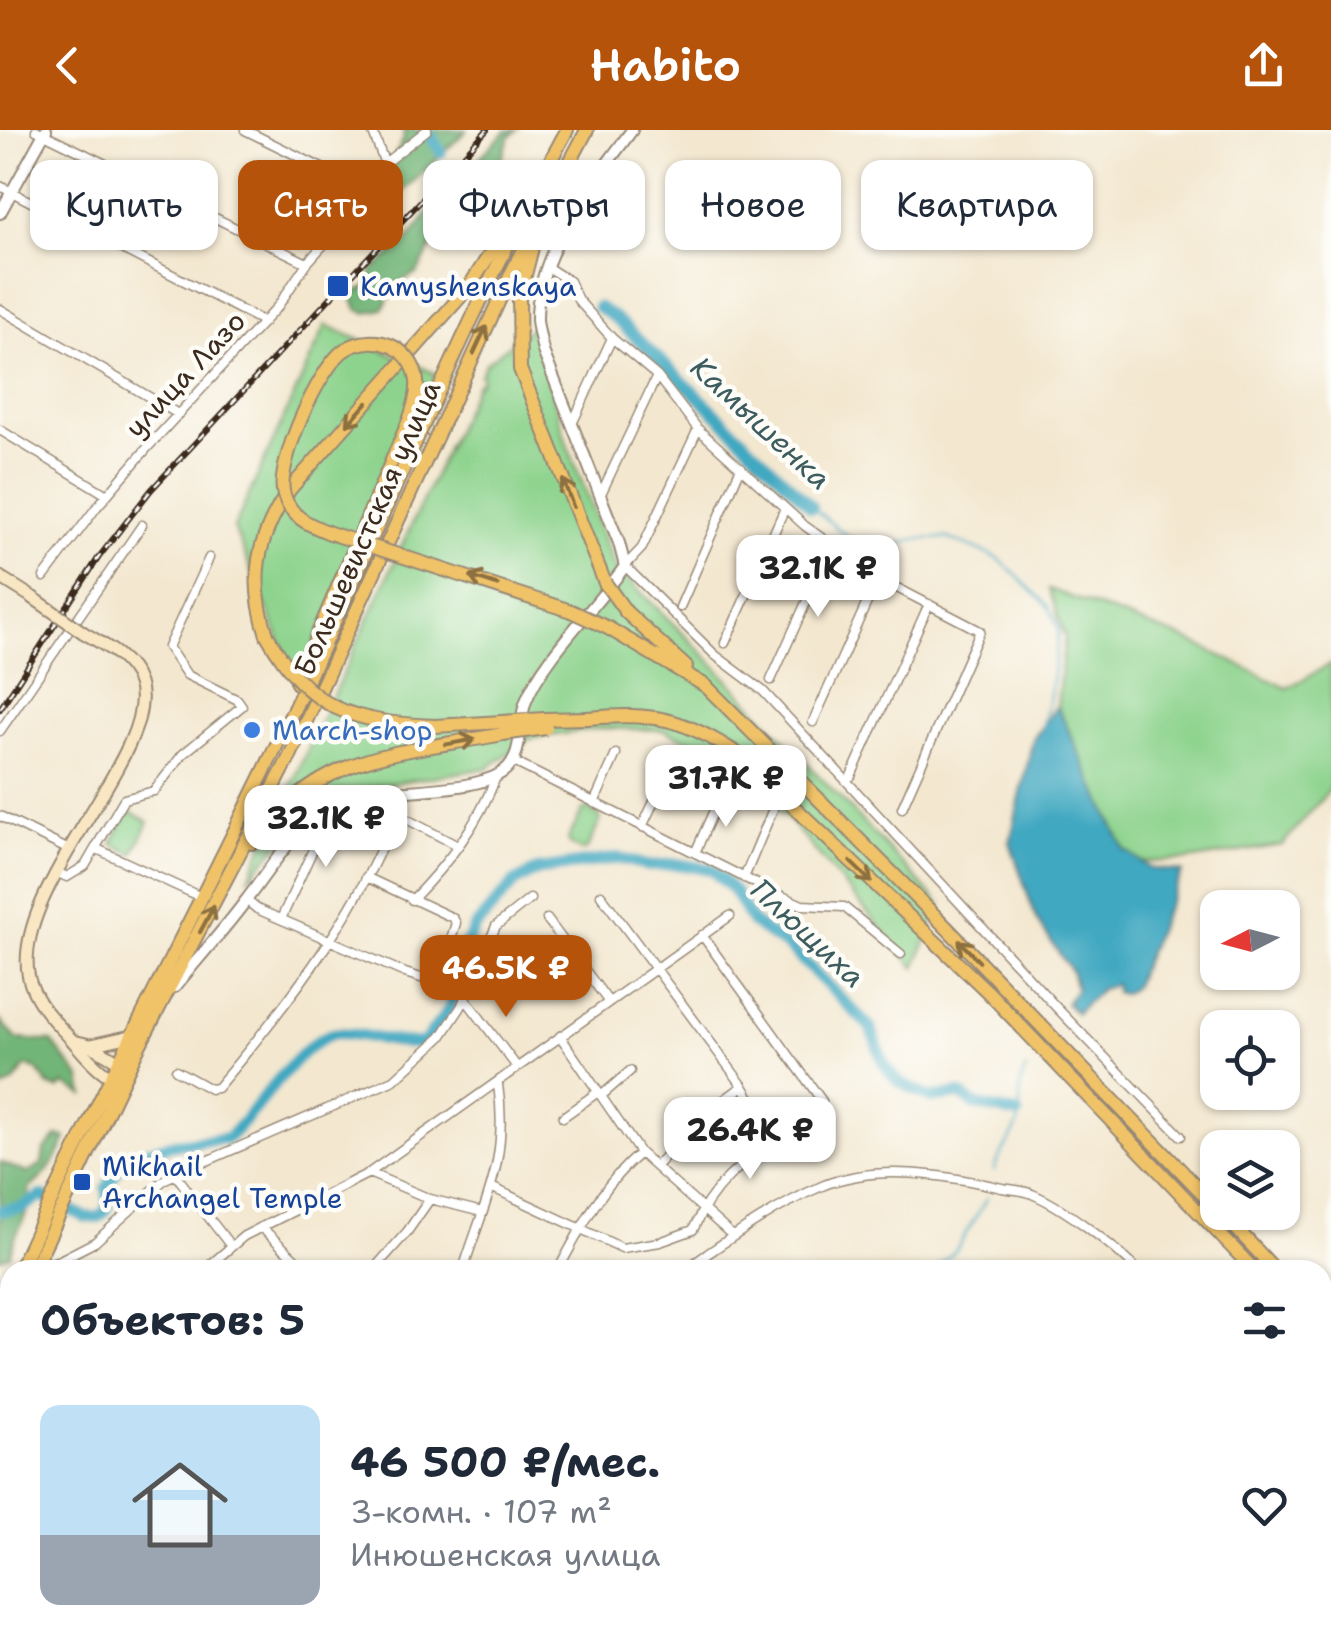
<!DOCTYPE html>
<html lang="ru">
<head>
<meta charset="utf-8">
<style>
  :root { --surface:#fff; --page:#f6f6f7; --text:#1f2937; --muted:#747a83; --line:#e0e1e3; --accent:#b45309 }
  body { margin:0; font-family:"Shantell Sans",sans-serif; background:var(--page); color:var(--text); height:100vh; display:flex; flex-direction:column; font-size:38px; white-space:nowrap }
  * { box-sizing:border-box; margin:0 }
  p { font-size:32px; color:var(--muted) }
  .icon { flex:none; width:55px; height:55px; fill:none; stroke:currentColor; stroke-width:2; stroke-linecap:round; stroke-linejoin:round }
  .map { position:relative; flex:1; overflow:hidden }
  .sheet { position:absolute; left:0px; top:1130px; width:1332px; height:390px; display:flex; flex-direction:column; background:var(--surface); border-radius:30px 30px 0 0; box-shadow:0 2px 8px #0004 }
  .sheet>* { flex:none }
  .top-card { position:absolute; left:30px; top:30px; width:1272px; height:90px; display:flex; gap:20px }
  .needle { width:65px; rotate:264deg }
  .fabs { position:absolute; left:1200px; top:760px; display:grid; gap:20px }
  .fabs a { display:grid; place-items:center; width:100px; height:100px; border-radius:20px; background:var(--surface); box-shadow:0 2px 8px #0004; font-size:50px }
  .price { position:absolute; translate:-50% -85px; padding:0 22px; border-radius:20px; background:#fff; color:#222; font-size:32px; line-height:65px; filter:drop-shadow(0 2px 5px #0008) }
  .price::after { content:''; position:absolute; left:50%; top:60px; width:30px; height:22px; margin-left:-15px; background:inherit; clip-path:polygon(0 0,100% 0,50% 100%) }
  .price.current { background:var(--accent); color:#fff }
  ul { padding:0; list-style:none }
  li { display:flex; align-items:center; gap:30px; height:250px; padding:0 40px }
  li+li { border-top:2px solid var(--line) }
  li span { display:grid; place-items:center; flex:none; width:280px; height:200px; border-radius:20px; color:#555 }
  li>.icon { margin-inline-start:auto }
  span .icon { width:120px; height:120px; fill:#fffc; stroke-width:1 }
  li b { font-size:42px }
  h2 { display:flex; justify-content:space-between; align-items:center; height:120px; padding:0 40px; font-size:42px }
  .pill { padding:0 35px; border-radius:20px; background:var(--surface); box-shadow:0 2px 8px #0004; font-size:35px; line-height:90px }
  .pill.current { background:var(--accent); color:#fff }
  header { display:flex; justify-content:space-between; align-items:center; height:130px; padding:0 40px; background:var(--accent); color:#fff; font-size:45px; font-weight:600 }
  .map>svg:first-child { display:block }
  .green { fill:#8dd38d; stroke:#647e56; stroke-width:2.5 }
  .forest { fill:#72b578; stroke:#56704b; stroke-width:2.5 }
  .water { fill:#41a8c1; stroke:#3e6970; stroke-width:2.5 }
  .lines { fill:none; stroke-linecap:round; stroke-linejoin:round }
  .stream { stroke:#41a8c1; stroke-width:2.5 }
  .river { stroke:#41a8c1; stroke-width:12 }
  .minor-casing { stroke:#978876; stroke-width:11 }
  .tertiary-casing { stroke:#978876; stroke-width:14 }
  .secondary-casing { stroke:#978876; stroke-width:15 }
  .primary-casing { stroke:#978876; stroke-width:16 }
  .trunk-casing { stroke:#978876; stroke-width:16 }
  .minor { stroke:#fff; stroke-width:8 }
  .tertiary { stroke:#fff; stroke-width:10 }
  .secondary { stroke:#f9e7c3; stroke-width:11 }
  .primary { stroke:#f0c369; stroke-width:12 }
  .trunk { stroke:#f0c369; stroke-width:12 }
  .rail-casing { stroke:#3b2a1e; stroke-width:6 }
  .rail { stroke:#fdfcf7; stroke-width:2.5; stroke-dasharray:8; stroke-linecap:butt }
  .secondary-bridge-casing { stroke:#978876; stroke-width:15; stroke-linecap:butt }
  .trunk-bridge-casing { stroke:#978876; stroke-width:16; stroke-linecap:butt }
  .secondary-bridge { stroke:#f9e7c3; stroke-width:11 }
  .trunk-bridge { stroke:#f0c369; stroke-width:12 }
  .oneway { stroke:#8c6f40 }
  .transit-dot { fill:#1a4fb4; stroke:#fdfcf7; stroke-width:4 }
  .shop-dot { fill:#3f7fe0; stroke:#fdfcf7; stroke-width:4 }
  .labels { text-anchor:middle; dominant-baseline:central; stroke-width:9; stroke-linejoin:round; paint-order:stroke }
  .transit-label { font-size:28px; fill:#164399; stroke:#fdfcf7; text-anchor:start }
  .street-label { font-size:28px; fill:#3b2a1e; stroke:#fdfcf7 }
  .shop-label { font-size:28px; fill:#366cbe; stroke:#fdfcf7; text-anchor:start }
  .water-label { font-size:30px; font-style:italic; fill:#3d5c5f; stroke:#fdfcf7 }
</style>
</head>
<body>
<header><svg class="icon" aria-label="back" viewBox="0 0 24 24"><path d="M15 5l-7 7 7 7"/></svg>Habito<svg class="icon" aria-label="share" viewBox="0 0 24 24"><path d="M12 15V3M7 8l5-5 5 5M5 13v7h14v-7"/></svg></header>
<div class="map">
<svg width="1331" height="1520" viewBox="0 0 1331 1520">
  <rect width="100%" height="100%" fill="#fdfcf7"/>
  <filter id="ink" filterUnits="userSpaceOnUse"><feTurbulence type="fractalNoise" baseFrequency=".01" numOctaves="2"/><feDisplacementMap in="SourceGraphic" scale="20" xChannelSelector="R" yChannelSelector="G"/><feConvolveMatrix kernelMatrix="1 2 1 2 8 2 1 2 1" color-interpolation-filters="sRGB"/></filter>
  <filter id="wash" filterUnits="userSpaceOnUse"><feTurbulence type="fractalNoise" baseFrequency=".0048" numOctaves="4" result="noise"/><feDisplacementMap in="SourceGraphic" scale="40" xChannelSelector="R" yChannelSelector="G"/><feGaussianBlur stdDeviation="2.25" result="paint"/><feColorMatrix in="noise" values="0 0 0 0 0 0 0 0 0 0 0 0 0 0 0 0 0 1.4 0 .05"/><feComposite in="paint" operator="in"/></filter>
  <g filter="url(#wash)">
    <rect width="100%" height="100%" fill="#f3e7cf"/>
    <!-- green -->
    <path class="green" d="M326,195L436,244L297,552L234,398Z
      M533,196L567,314L615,437L700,520L941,775L915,838L786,687L707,617L663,600L602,598L529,609L488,638L337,662L295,697L248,749L477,253H480L482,247L480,245L486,233Z
      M1049,459L1188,510L1287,558L1331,534V658L1282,715L1188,730L1142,732L1124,719L1057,576L1065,507Z
      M589,679L601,689L587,719L581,721L570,714L568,709L583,680Z
      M129,681L149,692L133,724L112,714Z"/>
    <!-- forest -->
    <path class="forest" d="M403,0H467L386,78L373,70L404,8Z
      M517,0L509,7L500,35L485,41L475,65L465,72L463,88L433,115L417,143L397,154L383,179L366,183L357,179L351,164L368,156L373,140L406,113L439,68L460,54L463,45L506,1Z
      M0,890L17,909L52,912L81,949L84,965L64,954L58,959L48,955L37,939L26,936L14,952L0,960Z
      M58,1006L66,1008C57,1030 47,1044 29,1059C31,1088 15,1097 10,1125L0,1129V1032L27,1043L42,1034L44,1020Z
      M676,1510H902L917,1520H687Z"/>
    <!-- water -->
    <path class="water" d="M1057,576L1124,719L1150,738L1182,742L1133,858L1123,864L1115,862V854L1102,858L1076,883L1066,873L1076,858L1071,841L1036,789L1010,712L1033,609Z
      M1331,1301V1403L1323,1405V1305Z
      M1323,1497L1331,1498V1520H917L901,1510H1322Z
      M459,1510H535L529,1520H459Z"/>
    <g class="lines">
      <!-- stream -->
      <path class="stream" d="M812,377L849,408L880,420L915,409L948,408L998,428L1048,476L1059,499L1050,566L1043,596
        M994,1040C999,1023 1011,1012 1017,996C1024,977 1015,958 1026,939
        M934,1140L956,1120L987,1068"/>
      <!-- river -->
      <path class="river" d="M429,4L441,22
        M598,177L615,188L695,263L812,377
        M0,1081L21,1078L41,1066L85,1087L98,1088L105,1082L109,1072L107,1058L118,1038L148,1021L174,1014L228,1008C255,984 305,903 339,903C368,904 395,915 424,913L451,876L464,818L475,797L514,753L537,740L619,728L648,736L676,734L711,739L734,761L752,792L791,819L871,898L884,934L896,950L931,968L959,964L976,975L1018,984"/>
    </g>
  </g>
  <g filter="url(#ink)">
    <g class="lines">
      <defs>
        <path id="minor" d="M36,0L307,133
          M245,0L344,49L360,72
          M372,0L385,34
          M0,56L264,192
          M547,137L569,151L578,170L612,208L657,246L698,299L805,396L878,448L980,501L902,678
          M0,179L178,284
          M572,294L612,208
          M698,299L642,418L625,436L715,525L763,561L1057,878L1181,1006
          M0,300L107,365
          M600,366L657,246
          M44,447L96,378L148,317L278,176L307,133L353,82L385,33L427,0
          M680,477L741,337
          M725,513L785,378
          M771,550L832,415
          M813,592L878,448
          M0,601L142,395
          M514,632L773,762L802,775L844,777L901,824
          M851,646L929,474
          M594,673L616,624
          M397,684L458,716
          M0,686L69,720
          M642,697L674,629
          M97,719L201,767
          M695,723L722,662
          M56,742L67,747L85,736L124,669L154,661L183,624L242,576L238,570L187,545L168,517L209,428
          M744,748L773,679
          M601,765L743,956L776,1010
          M246,770L257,779L405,843L437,853L456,793L453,788L366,747
          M412,770C447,734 478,695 496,647
          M281,789L333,676
          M547,789L608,871
          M464,867L517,937
          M560,906L640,1023L733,1106
          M176,940L210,959L217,958C293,868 366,774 404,661
          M601,966L630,941
          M563,987L598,962
          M656,1036L706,983L743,956
          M369,1043L430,1069L407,1102L373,1140
          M175,1044L230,1115
          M493,1058L622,1118L660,1112L693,1100C721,1034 769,1021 820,977L822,971L702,805
          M430,1069L482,1082
          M261,1097L307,1140
          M34,1138L60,1130L95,1112L165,1049L394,950L441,907L461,877L496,796L530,769
          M204,1140L244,1106L369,1043L730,786
          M463,1140C485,1070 509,1031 498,954
          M558,1140C583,1095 600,1057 640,1023
          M684,1140C728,1110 773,1077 822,1056C876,1033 947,1045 1002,1058C1012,1060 1024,1060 1032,1064C1066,1078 1112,1115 1138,1140
          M0,1265L10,1270
          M1322,1367L1331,1378
          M286,1520L291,1510"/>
        <path id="tertiary" d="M0,83L46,0
          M175,857C199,827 225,799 247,769C274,734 299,689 342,672C383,656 474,665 504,641C525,624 517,594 526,571C542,529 597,476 625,436L619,413L543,221C541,211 538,200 537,190C536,121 594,52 632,0"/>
        <path id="secondary" d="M0,447L32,467
          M84,503C105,515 131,529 139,553C163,622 0,768 31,855C40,878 56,893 72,910C86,926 97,940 116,950
          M73,911L90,915L123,934
          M91,915L131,906"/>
        <path id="primary" d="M706,556L947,798L1218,1079
          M587,588C655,582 684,588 741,626L989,863L1254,1140
          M1221,1082L1275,1140
          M1322,1197L1331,1208
          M1322,1219L1331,1229"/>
        <path id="trunk" d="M533,114L519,168L520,239L605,453
          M626,482L686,537
          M608,498L706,556
          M267,505C249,449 256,408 290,359L469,157L523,72
          M297,553L410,288
          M544,589L587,588
          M435,596L502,592
          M252,713C325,619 395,625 503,604
          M19,1140C108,945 211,756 302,562C390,374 468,182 567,0
          M33,1140L136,922L289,628L513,140L587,0
          M0,1181L10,1159
          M0,1212L10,1190"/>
      </defs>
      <!-- minor casing -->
      <use href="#minor" class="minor-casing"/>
      <!-- tertiary casing -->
      <use href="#tertiary" class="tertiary-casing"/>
      <!-- secondary casing -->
      <use href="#secondary" class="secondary-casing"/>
      <!-- primary casing -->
      <use href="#primary" class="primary-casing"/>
      <!-- trunk casing -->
      <use href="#trunk" class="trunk-casing"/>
      <!-- minor -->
      <use href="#minor" class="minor"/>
      <!-- tertiary -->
      <use href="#tertiary" class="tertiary"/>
      <!-- secondary -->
      <use href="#secondary" class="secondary"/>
      <!-- primary -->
      <use href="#primary" class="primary"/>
      <!-- trunk -->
      <use href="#trunk" class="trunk"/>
      <defs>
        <path id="rail" d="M0,579L99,427L151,360L487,0"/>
      </defs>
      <!-- rail casing -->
      <use href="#rail" class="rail-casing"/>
      <!-- rail -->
      <use href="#rail" class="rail"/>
      <defs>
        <path id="secondary-bridge" d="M32,467L84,503"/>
        <path id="trunk-bridge" d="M410,288C414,276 418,264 417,251C413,216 374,202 346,219C320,234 274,337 284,365C291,388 310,395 330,403L571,481L608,498
          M605,453L626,482
          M267,505C310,581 351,592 435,596
          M502,592L544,589
          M503,604L546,598"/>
      </defs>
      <!-- secondary-bridge casing -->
      <use href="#secondary-bridge" class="secondary-bridge-casing"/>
      <!-- trunk-bridge casing -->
      <use href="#trunk-bridge" class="trunk-bridge-casing"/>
      <!-- secondary-bridge -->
      <use href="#secondary-bridge" class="secondary-bridge"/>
      <!-- trunk-bridge -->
      <use href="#trunk-bridge" class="trunk-bridge"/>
    </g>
    <!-- one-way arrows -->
    <defs><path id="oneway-shaft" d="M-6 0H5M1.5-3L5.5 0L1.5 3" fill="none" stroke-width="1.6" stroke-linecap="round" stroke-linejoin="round" transform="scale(2.5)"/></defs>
    <g class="oneway">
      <use href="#oneway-shaft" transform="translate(480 210) rotate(-65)"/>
      <use href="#oneway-shaft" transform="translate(357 284) rotate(132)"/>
      <use href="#oneway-shaft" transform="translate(568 363) rotate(-111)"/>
      <use href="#oneway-shaft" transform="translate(484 451) rotate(-162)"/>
      <use href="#oneway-shaft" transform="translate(460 612) rotate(-10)"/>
      <use href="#oneway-shaft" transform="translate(861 742) rotate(44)"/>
      <use href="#oneway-shaft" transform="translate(207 789) rotate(-62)"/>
      <use href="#oneway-shaft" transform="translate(969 821) rotate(-134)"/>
    </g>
  </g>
  <!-- markers -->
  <g class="transit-dot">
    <rect x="326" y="144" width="24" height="24" rx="5"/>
    <rect x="72" y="1042" width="20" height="20" rx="5"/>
  </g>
  <circle class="shop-dot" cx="252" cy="600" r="10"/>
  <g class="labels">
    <!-- transit labels -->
    <g class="transit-label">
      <text x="360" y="156">Kamyshenskaya</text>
      <text x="102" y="1036">Mikhail<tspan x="102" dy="32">Archangel Temple</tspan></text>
    </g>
    <!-- street labels -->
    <g class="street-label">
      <text transform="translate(185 244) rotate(-47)">улица Лазо</text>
      <text transform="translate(367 398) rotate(-66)">Большевистская улица</text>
    </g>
    <!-- shop labels -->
    <g class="shop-label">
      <text x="272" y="600">March-shop</text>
    </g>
    <!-- water labels -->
    <g class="water-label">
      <text transform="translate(761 293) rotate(43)">Камышенка</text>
      <text transform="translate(808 803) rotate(43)">Плющиха</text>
    </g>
  </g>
</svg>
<div class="fabs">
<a><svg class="needle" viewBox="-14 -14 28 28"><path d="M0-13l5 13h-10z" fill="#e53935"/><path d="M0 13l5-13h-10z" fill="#747a83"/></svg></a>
<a><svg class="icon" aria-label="locate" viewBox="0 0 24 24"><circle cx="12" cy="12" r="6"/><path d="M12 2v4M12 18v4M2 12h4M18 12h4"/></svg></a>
<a><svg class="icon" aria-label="layers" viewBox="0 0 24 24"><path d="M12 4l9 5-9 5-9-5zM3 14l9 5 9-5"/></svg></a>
</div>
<b class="price" style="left:818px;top:490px">32.1K ₽</b>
<b class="price" style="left:726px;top:700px">31.7K ₽</b>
<b class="price" style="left:326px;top:740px">32.1K ₽</b>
<b class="price current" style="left:506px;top:890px">46.5K ₽</b>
<b class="price" style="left:750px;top:1052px">26.4K ₽</b>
<div class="top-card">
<a class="pill">Купить</a>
<a class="pill current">Снять</a>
<a class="pill">Фильтры</a>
<a class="pill">Новое</a>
<a class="pill">Квартира</a>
</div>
<section class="sheet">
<h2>Объектов: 5<svg class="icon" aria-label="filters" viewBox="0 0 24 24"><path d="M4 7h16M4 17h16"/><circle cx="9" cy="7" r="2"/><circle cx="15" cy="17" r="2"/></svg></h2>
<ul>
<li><span style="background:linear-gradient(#bfe0f5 65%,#9aa5b1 0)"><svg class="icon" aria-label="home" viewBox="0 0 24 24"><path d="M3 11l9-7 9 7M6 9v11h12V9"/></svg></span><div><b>46 500 ₽/мес.</b><p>3-комн. · 107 m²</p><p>Инюшенская улица</p></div><svg class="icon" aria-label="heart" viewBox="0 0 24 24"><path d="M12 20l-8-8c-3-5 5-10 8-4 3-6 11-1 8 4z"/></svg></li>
</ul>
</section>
</div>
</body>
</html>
